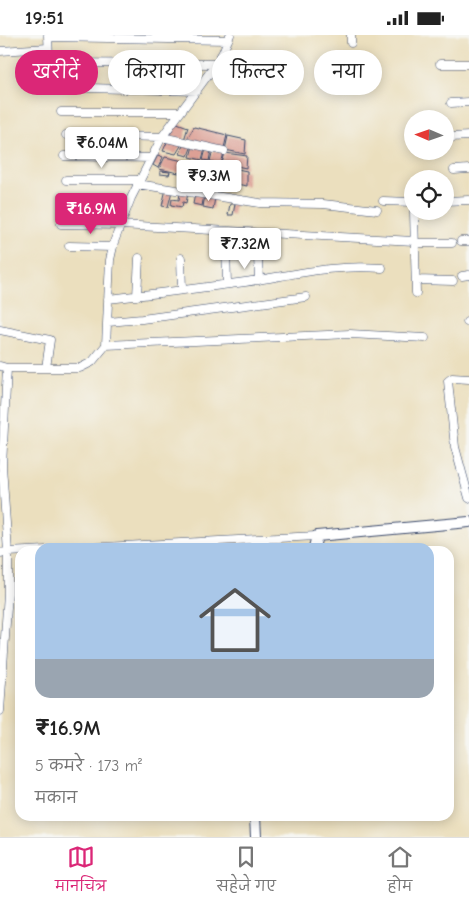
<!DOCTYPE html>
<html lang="hi">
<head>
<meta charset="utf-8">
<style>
  :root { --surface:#fff; --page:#f6f6f6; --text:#222; --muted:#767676; --line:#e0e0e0; --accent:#db2777 }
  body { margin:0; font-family:"Comic Neue","Playpen Sans Deva",sans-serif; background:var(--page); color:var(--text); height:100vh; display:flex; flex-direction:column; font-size:19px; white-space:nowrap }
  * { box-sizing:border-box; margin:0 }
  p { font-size:16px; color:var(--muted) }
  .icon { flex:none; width:28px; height:28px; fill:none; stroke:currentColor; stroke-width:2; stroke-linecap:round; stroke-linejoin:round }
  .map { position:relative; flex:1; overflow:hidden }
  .panel { position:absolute; left:15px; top:511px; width:439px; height:275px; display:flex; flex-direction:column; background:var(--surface); border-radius:15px; box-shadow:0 2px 12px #0003 }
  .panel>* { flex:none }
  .guide { position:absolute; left:15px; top:15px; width:440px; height:45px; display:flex; gap:10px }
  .needle { width:32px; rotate:272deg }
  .fabs { position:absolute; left:404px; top:75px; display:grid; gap:10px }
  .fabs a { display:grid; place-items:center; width:50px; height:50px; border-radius:50%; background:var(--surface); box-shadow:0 2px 12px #0003; font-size:25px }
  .price { position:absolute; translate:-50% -42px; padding:0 11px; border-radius:5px; background:#fff; color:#222; font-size:16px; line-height:32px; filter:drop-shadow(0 1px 2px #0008) }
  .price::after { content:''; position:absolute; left:50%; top:30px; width:15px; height:11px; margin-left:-8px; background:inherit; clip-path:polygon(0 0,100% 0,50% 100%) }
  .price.on { background:var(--accent); color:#fff }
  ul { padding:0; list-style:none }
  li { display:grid; align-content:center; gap:10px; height:265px; padding:0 20px }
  li span { display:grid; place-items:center; height:155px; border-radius:15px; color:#555 }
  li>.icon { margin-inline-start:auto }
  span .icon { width:90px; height:90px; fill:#fffc; stroke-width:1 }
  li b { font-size:21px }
  .tag { padding:0 18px; border-radius:22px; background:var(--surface); box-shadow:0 2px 12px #0003; font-size:18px; line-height:45px }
  .tag.on { background:var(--accent); color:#fff }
  .status { display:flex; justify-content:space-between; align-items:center; height:35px; padding:0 25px; background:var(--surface); direction:ltr }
  .status svg { height:14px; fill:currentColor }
  .menu { display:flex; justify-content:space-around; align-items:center; height:70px; border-top:1px solid var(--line); background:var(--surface); font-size:14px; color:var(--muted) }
  .menu a { display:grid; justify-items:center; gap:2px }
  .menu .on { color:var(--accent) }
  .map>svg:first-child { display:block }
  .building { fill:#dca095 }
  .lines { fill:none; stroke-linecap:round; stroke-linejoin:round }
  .street-casing { stroke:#3a496c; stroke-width:9 }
  .secondary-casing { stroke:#3a496c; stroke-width:12 }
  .street { stroke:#fff; stroke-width:8 }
  .secondary { stroke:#fff; stroke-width:10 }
</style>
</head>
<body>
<div class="status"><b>19:51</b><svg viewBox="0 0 49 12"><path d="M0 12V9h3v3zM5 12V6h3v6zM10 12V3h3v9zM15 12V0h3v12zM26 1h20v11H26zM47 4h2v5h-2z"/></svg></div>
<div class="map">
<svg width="469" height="802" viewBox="0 0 469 802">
  <rect width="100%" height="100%" fill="#f6f6f2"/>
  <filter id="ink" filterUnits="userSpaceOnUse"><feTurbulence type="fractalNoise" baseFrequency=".02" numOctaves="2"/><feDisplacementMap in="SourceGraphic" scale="10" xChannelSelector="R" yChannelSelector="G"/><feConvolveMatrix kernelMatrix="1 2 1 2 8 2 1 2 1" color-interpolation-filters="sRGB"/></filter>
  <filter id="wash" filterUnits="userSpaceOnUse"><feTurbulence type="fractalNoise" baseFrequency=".0096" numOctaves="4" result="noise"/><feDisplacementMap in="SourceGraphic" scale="20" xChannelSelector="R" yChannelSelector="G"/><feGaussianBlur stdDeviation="1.12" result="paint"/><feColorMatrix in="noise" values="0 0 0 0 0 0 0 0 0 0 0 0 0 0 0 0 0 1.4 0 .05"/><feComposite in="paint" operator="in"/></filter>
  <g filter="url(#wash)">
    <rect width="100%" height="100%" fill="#ebdfbe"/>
    <g id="blocks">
      <!-- building -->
      <path class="building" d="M177,88L188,92L184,105L169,100Z
        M194,92L227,100L224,113L187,104Z
        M228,101L246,105L245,119L225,115Z
        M168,105L182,109L176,119L163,116Z
        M184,107L192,110L188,121L180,119Z
        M193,111L205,113L202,125L190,122Z
        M206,114L211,115L209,126L203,125Z
        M213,115L224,118L221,129L210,126Z
        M225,118L247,121L246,133L222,128Z
        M158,120L163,122L158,133L153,130Z
        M165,122L231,136L229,148L159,134Z
        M232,133L247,136V151L231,148Z
        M160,136L170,137L169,140L160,139Z
        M166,154L172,156L168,172L162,171Z
        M180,157L188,158L186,168L183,167L182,172L171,170L172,164L179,165Z
        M195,159L204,160L202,171L193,169Z
        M205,160L215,163L213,174L203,172Z
        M230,169H235L233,180H228Z"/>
    </g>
  </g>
  <g filter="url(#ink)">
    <use href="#blocks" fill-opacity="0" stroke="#3a496c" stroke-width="1"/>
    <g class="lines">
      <defs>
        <path id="street" d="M48,0L50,46L53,52L197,56
          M48,2L228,5
          M351,8V0
          M0,16L48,13
          M49,28L216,29
          M440,29H469
          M451,68L469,67
          M61,77H180
          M66,100L162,102L224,116
          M452,102L469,101
          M64,121L151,123
          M454,135L469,134
          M66,145H139
          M137,149L260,168L323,169L377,175
          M383,166L412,167
          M445,166L469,165
          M414,176L416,258
          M61,189L120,190L414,206
          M257,198L259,245
          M461,206H469
          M415,208H452
          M69,211L113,212
          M226,211L227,249
          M181,223L182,255
          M462,241L469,240
          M416,245L453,246
          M137,261L139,223
          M108,264C154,259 200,253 245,247C293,240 333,229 382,233
          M108,287L142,284L306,262
          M467,287H469
          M0,295L50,305L46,333H7L0,331
          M106,310L350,299L425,303
          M46,333H80L92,327L106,310L110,225L114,207L131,163L162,102L216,29L223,17L230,0
          M469,344L452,343L448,346L455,412L469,463
          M0,518L8,517L2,431L7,333
          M0,676L8,558V517L317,501"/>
        <path id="secondary" d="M313,516L317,501L469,487
          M255,781L256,802"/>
      </defs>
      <!-- street casing -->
      <use href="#street" class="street-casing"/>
      <!-- secondary casing -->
      <use href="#secondary" class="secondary-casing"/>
      <!-- street -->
      <use href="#street" class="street"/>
      <!-- secondary -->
      <use href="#secondary" class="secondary"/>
    </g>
  </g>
</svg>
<div class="fabs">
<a><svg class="needle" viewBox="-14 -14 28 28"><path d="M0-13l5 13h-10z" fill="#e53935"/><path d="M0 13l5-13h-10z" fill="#767676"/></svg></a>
<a><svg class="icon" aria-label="locate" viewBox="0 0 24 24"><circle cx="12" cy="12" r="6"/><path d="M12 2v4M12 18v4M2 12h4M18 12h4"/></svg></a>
</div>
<b class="price" style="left:102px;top:134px">₹6.04M</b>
<b class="price" style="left:209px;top:167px">₹9.3M</b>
<b class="price on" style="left:91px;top:200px">₹16.9M</b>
<b class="price" style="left:245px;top:235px">₹7.32M</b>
<div class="guide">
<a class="tag on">खरीदें</a>
<a class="tag">किराया</a>
<a class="tag">फ़िल्टर</a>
<a class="tag">नया</a>
</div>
<section class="panel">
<ul>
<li><span style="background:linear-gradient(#a9c7e8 75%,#9aa5b1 0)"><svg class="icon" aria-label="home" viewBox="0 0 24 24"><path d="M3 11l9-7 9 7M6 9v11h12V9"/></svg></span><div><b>₹16.9M</b><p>5 कमरे · 173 m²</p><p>मकान</p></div></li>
</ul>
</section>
</div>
<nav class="menu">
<a class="on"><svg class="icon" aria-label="map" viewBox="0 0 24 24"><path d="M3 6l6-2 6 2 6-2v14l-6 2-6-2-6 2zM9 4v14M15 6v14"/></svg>मानचित्र</a>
<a><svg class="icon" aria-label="saved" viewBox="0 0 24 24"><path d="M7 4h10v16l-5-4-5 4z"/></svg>सहेजे गए</a>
<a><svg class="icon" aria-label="home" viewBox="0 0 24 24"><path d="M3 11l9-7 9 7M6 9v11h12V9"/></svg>होम</a>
</nav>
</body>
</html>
